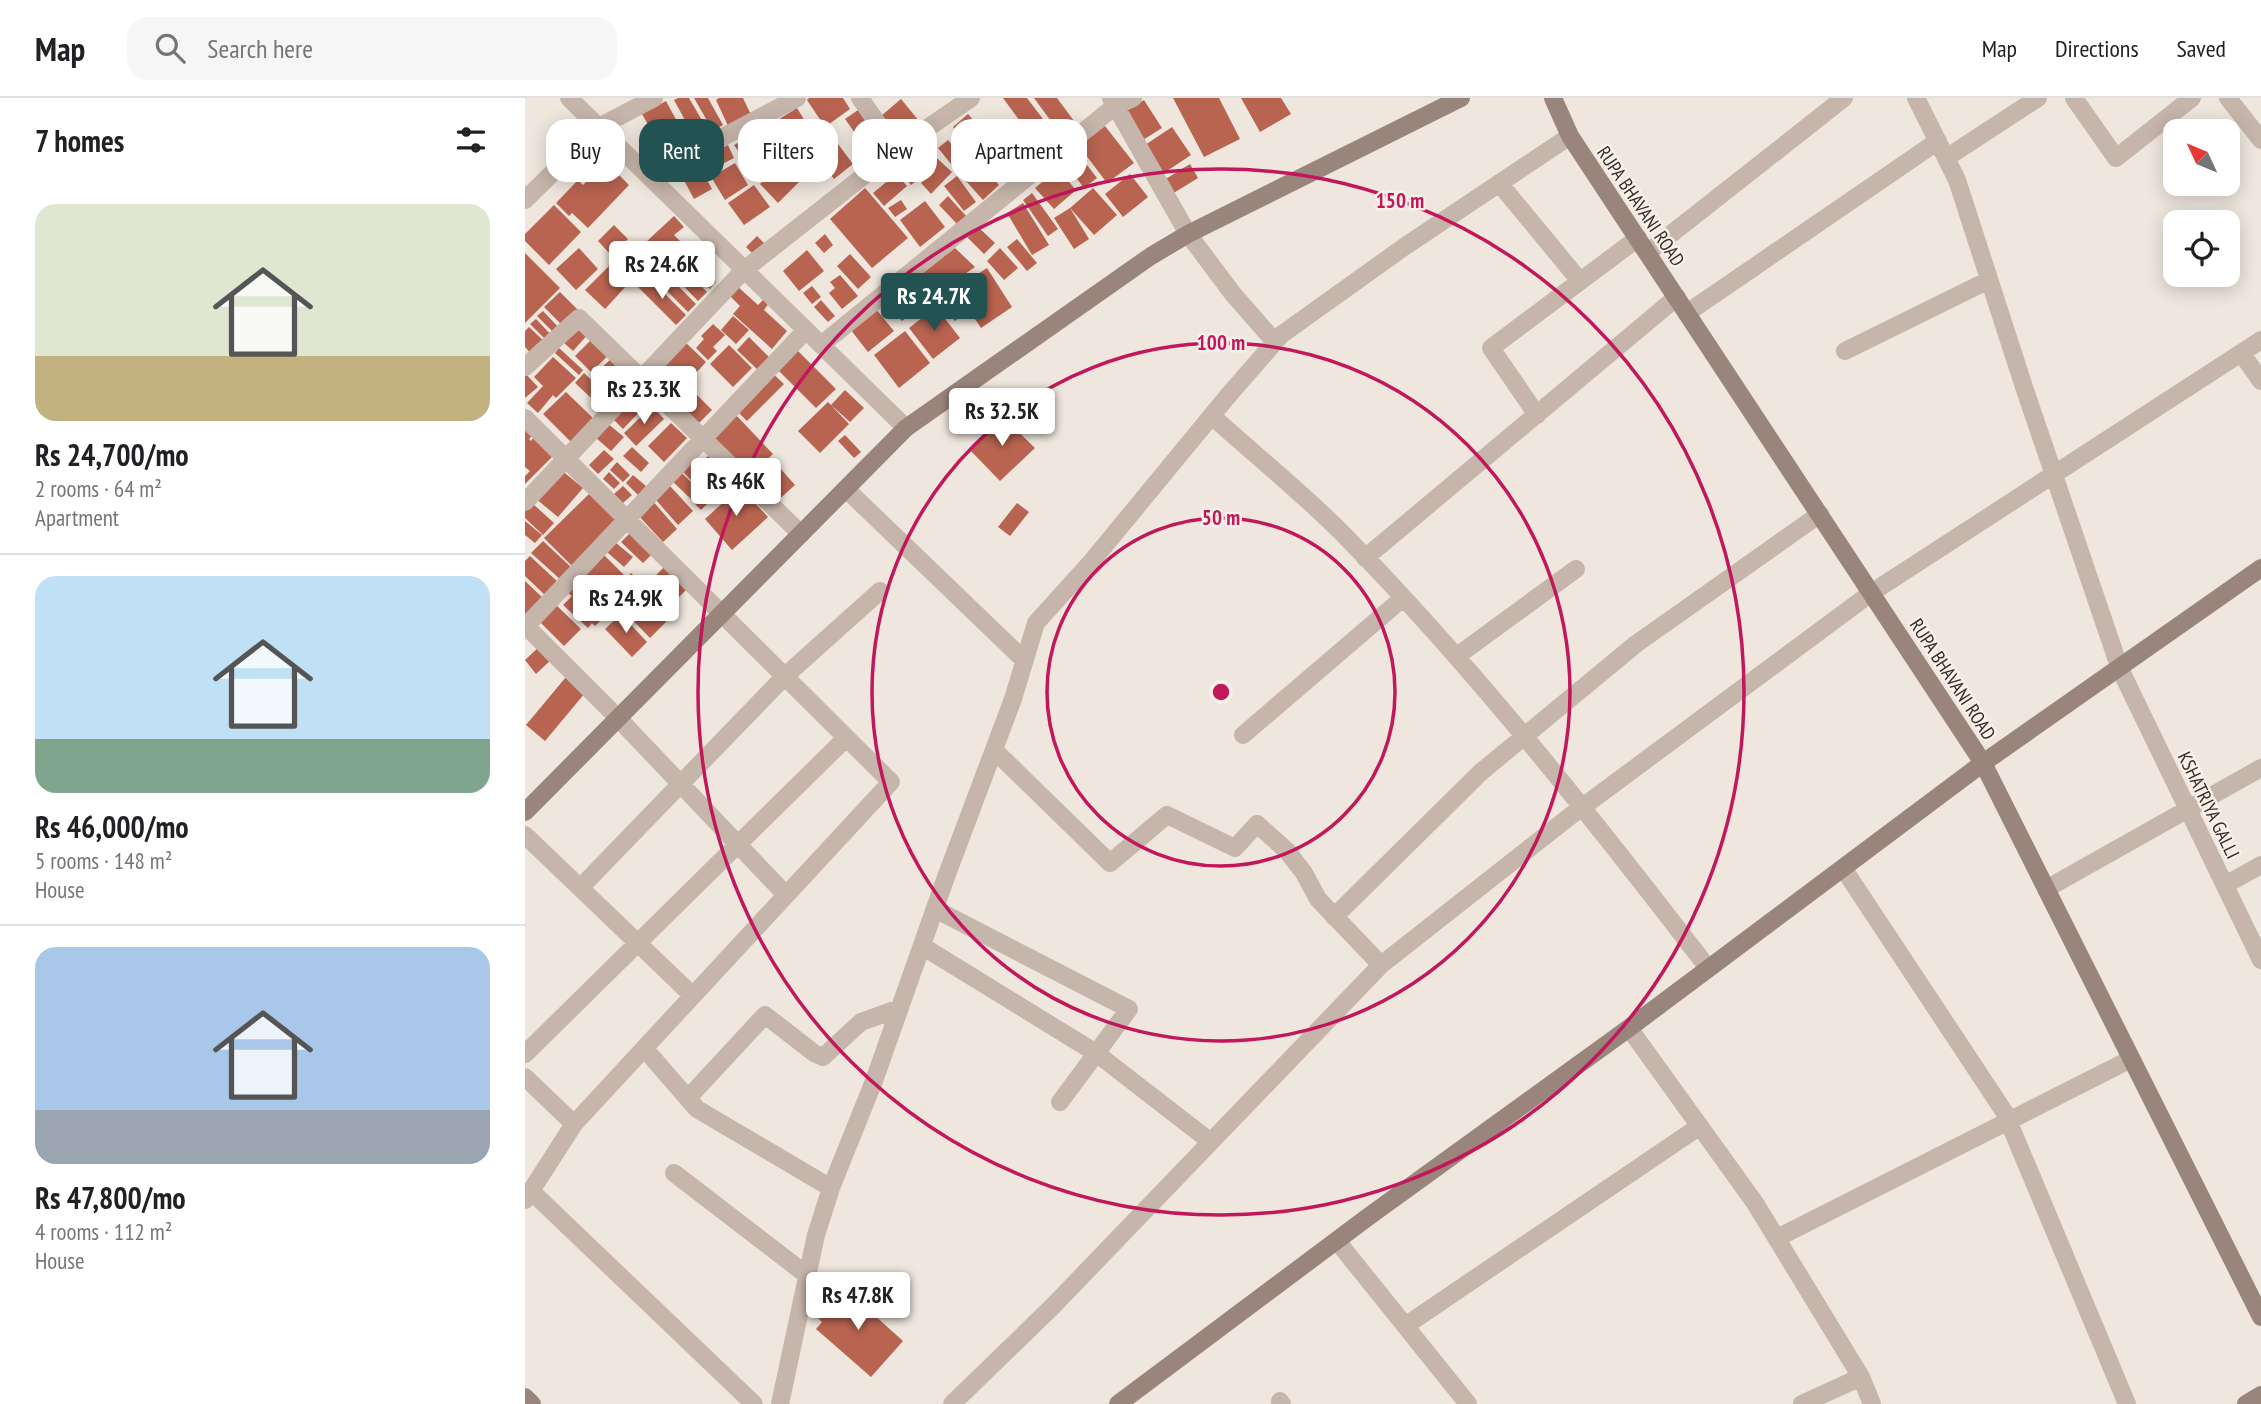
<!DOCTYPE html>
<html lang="en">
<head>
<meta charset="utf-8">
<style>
  :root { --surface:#fff; --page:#f6f6f6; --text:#202124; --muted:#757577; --line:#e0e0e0; --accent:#235252 }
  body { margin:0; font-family:"PT Sans Narrow",sans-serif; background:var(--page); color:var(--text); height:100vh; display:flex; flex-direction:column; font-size:26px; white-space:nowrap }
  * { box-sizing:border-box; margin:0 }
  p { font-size:23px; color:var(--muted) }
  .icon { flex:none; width:38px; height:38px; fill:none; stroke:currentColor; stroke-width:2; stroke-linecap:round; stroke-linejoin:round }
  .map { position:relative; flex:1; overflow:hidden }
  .sheet { display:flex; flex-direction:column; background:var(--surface); width:525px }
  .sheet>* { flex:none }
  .banner { position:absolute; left:21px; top:21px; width:665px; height:63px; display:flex; gap:14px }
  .needle { width:46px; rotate:314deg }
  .controls { position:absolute; left:1638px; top:21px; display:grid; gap:14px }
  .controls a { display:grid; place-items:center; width:77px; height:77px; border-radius:14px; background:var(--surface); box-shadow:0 4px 18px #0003; font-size:35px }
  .price { position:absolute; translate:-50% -60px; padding:0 16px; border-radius:7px; background:#fff; color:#222; font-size:23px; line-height:46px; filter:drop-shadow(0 2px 4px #0008) }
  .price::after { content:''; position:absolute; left:50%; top:42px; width:21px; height:16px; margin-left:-10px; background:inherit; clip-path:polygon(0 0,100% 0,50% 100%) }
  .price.on { background:var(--accent); color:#fff }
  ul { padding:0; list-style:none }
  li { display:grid; align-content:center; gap:14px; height:371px; padding:0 35px }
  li+li { border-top:2px solid var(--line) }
  li span { display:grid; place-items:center; height:217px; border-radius:21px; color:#555 }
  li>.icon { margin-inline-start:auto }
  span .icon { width:126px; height:126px; fill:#fffc; stroke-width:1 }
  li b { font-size:30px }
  h2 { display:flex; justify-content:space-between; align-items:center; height:84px; padding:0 35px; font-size:30px }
  .chip { padding:0 24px; border-radius:21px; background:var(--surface); box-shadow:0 4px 18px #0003; font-size:24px; line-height:63px }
  .chip.on { background:var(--accent); color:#fff }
  header { display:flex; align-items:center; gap:42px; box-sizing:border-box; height:98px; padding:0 35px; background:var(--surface); border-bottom:2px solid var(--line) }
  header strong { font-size:33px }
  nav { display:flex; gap:38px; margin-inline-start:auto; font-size:24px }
  .search { width:490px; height:63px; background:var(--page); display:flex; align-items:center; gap:18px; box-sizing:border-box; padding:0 24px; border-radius:21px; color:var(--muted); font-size:26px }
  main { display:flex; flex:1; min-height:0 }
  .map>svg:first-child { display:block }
  .building { fill:#b96451 }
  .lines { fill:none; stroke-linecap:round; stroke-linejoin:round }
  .street { stroke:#c6b5aa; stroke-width:18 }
  .secondary { stroke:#9a857c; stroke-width:18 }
  .ring { fill:none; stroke:#c2185b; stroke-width:3.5 }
  .labels { text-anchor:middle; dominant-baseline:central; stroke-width:5; stroke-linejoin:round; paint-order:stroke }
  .street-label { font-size:19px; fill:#352c29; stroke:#f8f0e9 }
  .centre { fill:#c2185b; stroke:#f8f0e9; stroke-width:3.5 }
  .ring-label { font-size:21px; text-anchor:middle; font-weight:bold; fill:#c2185b; stroke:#f8f0e9; stroke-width:5; stroke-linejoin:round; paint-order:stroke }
</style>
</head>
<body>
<header>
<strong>Map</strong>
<div class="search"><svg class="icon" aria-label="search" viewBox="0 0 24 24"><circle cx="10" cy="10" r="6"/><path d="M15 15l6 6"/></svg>Search here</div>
<nav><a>Map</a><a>Directions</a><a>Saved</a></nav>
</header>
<main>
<section class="sheet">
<h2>7 homes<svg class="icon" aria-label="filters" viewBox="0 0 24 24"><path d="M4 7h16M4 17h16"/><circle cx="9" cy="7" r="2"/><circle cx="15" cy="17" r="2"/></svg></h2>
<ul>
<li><span style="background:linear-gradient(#dfe7d0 70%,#c2b280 0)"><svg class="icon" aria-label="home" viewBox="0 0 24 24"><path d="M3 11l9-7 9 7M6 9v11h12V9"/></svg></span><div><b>Rs 24,700/mo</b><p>2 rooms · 64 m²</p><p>Apartment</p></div></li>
<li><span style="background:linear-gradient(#bfe0f5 75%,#7fa58c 0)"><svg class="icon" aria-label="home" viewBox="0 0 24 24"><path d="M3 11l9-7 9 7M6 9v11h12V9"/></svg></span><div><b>Rs 46,000/mo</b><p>5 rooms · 148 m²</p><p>House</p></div></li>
<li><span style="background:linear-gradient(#a9c7e8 75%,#9aa5b1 0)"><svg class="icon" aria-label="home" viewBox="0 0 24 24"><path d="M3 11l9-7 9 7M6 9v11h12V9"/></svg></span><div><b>Rs 47,800/mo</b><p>4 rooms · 112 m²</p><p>House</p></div></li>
</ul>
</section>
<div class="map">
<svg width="1736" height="1306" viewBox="0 0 1736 1306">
  <rect width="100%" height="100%" fill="#efe6dd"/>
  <!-- building -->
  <path class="building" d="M153,0H164L185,36L172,44L149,2Z
    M169,0H183L198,27L188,33Z
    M194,0H218L228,21L205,32L191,2Z
    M284,0H318L325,11L300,29L282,2Z
    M478,0H502L521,25L505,37Z
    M509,0H532L549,23L534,34Z
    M648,0H694L715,41L679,59Z
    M716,0H756L766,16L735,34Z
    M376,1L394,23L374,39L356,18Z
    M619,2L637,30L618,42L601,13Z
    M141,3L168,53L145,66L117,16Z
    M272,10L286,33L260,49L246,26Z
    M333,12L355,43L342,52L320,21Z
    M443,16L464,40L449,53L428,29Z
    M580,28L609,65L582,85L554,48Z
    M527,29L536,41L521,51L513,40Z
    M647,29L666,57L639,75L620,47Z
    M301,30L328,66L309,81L282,45Z
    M238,31L255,60L231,78L209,47Z
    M423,42L440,62L430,71L413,50Z
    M203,47L209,60L184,73L177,60Z
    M403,52L427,74L406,96L396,85L410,73L396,59Z
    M549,57L558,67L549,75L540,66Z
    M450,59L474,87L458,102L433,74Z
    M289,61L301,73L291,83L279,70Z
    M258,63L276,82L253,105L235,86Z
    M390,63L400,76L386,87L376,75Z
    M70,64L88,82L93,76L104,87L63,130L47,115L44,118L31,105L53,82L58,87L70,75L65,70Z
    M172,64L187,91L169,101L154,73Z
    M210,65L223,87L200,102L186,79Z
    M665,66L673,80L647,96L639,82Z
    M562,67L572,80L559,90L549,77Z
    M533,71L551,92L529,111L510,90Z
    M371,76L382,88L359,108L348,95Z
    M605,76L623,99L598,119L580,96Z
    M432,78L451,104L439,113L419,88Z
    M229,87L245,109L219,127L203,105Z
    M340,90L383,140L347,170L305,121Z
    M568,90L592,117L569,137L545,110Z
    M507,95L533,131L523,138L498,102Z
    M423,98L442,119L433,127L414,107Z
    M376,102L382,111L370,119L363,110Z
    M400,103L420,129L395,149L375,122Z
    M498,105L524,147L507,157L482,115Z
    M29,107L56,134L24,167L0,143V136Z
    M545,110L564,141L549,151L529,120Z
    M149,118L159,129L149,137L156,144L112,185L88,160L100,149L107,157Z
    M450,126L470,145L459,156L440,137Z
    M89,127L103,141L86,157L73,143Z
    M300,136L308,147L299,155L290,145Z
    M232,138L241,147L230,158L221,149Z
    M492,141L512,165L502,173L482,149Z
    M54,150L73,171L51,192L31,171Z
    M156,150L191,184L185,191L149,157Z
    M430,150L450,169L411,196L392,179Z
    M475,150L493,170L479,182L462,163Z
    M282,152L299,173L274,193L258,173Z
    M0,155L35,190L0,225Z
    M325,156L346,179L333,191L312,168Z
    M148,160L182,194L173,203L139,168Z
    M85,167L104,185L80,211L60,192Z
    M462,170L487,209L456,230L430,191Z
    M136,171L171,206L163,214L128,179Z
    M315,177L333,198L317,211L304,195L310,190L305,184Z
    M123,179L161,217L151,227L113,189Z
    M212,188L233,207L239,201L244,205L239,212L262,233L247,251L208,216L215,208L204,197Z
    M287,188L296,199L287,206L278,195Z
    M368,192L388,215L377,223L358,201Z
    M423,193L441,214L430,223L413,202Z
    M35,194L54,213L38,228L19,209Z
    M296,202L310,218L303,224L289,209Z
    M411,209L435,240L408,261L384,230Z
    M350,210L369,233L343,254L325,231Z
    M18,213L36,232L31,237L12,218Z
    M208,218L224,232L211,246L196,232Z
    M11,221L29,240L24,245L5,226Z
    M54,224L65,234L48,253L37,243Z
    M188,226L200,237L188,249L192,253L183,262L171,250L179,241L176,238Z
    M4,229L22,246L9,259L0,249V233Z
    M380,233L405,265L374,290L349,257Z
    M70,238L86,255L66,274L50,258Z
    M224,239L245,260L233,272L212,252Z
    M158,242L181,264L160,287L136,265Z
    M204,247L227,270L208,289L185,266Z
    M34,250L58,272L54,277L30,255Z
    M270,250L311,291L291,310L250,269Z
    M28,259L51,280L31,300L28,297L13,315L2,305L18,288L9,279Z
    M86,261L105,280L88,296L69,277Z
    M134,268L156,288L142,302L121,282Z
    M246,274L259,286L222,323L210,311Z
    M0,275L13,289L0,300Z
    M59,275L86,301L77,310L50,285Z
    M162,287L187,312L171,328L146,303Z
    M113,292L125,303L98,331L87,320Z
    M320,292L339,310L325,324L306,307Z
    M41,294L69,321L46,344L18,316Z
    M303,304L324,326L295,355L273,333Z
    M127,308L139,321L111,348L99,335Z
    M209,315L248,356L223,380L185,338Z
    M477,318L510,350L475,383L444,351Z
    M82,325L99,339L86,353L70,339Z
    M146,325L162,340L139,364L123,348Z
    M0,326L9,335L4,341L6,343L11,337L30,356L0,386V378L5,373L0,369Z
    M320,337L336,354L329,360L313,343Z
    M107,349L124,365L116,374L98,358Z
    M79,352L89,361L73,376L64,367Z
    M183,358L201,376L191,386L172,368Z
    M247,361L270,387L249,406L226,380Z
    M92,364L105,377L98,384L85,372Z
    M166,364L195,393L176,412L170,406L180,396L157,373Z
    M35,371L58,390L33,419L10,400Z
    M153,371L177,395L169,404L144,380Z
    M84,374L95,385L89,391L78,381Z
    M108,377L121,388L113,397L101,385Z
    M98,388L107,397L98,405L89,396Z
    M145,388L168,413L153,427L131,402Z
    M215,389L243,419L207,452L180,421Z
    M64,396L93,424L48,469L19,440Z
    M127,402L152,431L138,444L112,416Z
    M7,405L29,425L18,437L0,420V413Z
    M492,405L504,414L485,438L473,429Z
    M0,423L17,437L10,445L0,437Z
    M108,432L130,453L118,465L96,444Z
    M18,443L47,470L36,482L6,455Z
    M91,445L108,459L99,469L82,454Z
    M79,457L102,480L106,475L114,483L109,489L105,485L98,492L100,494L80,515L78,513L74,518L77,521L70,528L67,525L63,530L38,507L47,498L43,495Z
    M5,458L35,486L22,499L0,478V463Z
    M141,467L163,490L148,505L126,482Z
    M0,483L19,501L0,519Z
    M123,485L137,499L131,506L117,491Z
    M114,496L141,524L125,540L98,512Z
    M138,503L149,513L144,519L133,510Z
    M30,506L56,531L39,548L14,523Z
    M96,516L122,544L107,559L80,531Z
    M15,548L27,561L11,576L0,562Z
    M41,579L60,595L20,643L1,627Z
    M318,1189L378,1243L346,1279L291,1231L297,1224L292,1219Z"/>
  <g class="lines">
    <!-- street -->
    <path class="street" d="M44,0L381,330
      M335,0L371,52
      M586,0L663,136L708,196L750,244
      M1391,0L1432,82L1500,292L1595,571L1736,862
      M1549,0L1591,60L1667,0
      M1703,0L1736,42
      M1421,60L1513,0
      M124,78L272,0
      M974,85L1055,183
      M0,102L74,29L129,0
      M1122,155L1319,0
      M1162,215L1413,43
      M296,247L590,8L608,0
      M1320,253L1464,182
      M1717,256L1736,283
      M0,269L54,220L276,436
      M1012,317L966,250L1113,140
      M687,318C731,358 779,396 821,439C952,573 1069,722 1183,870
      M0,320L366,684L49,1026L0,1102
      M321,391L499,562
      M0,404L219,172L378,47L446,0
      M840,460L1152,199
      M0,527L93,620L261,797
      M0,529L281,232
      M932,558L1051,471
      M718,637L878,500
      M469,652L585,765L642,717L710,750L732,726L762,753L779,775L793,801L856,867
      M0,737L168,898
      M1318,770L1480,1015L1602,1306
      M1700,787L1736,767
      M55,790L259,579L355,493
      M1521,791L1736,670
      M410,811L604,911L535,1004
      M809,819L956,674L1111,546L1295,416
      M397,848L571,955L686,1044
      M1104,930L1230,1105L1336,1279L1347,1306
      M119,950L172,1011L306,1090
      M0,956L321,640
      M0,979L49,1026
      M163,1000L240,917L289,955L298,959L336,924L375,910
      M149,1075L283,1178
      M6,1093L229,1306
      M1252,1140L1606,961
      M812,1143L943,1306
      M880,1228L1175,1028
      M755,1303L757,1306
      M255,1306L291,1137L306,1090L349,983L421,779L488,601L511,525L567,463L702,299L756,237L879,149L1045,38
      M427,1306L528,1208L856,867L1044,719L1346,495L1736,242
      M1277,1306L1336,1279"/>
    <!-- secondary -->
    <path class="secondary" d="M1028,0L1045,38L1458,665L1736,1219
      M0,714L381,330L626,158L663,136L936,0
      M0,1299L7,1306
      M593,1306L843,1119L1104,930L1458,665L1736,470
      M1721,1306L1736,1297"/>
  </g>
  <!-- distance rings -->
  <g class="ring">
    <circle cx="696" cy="594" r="174"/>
    <circle cx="696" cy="594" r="349"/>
    <circle cx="696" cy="594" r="523"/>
  </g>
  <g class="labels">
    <!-- street labels -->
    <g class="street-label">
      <text transform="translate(1116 108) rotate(56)">RUPA BHAVANI ROAD</text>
      <text transform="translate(1428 581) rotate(57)">RUPA BHAVANI ROAD</text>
      <text transform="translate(1684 707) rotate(64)">KSHATRIYA GALLI</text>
    </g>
  </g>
  <circle cx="696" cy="594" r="10" class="centre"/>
  <g class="ring-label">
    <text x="875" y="110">150 m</text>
    <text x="696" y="252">100 m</text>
    <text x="696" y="427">50 m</text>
  </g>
</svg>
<div class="controls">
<a><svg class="needle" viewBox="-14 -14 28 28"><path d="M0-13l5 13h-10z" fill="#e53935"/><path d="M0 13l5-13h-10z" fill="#757577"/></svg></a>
<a><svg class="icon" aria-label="locate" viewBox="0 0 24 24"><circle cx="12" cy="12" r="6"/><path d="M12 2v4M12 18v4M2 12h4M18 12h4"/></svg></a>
</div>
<b class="price" style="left:137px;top:203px">Rs 24.6K</b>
<b class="price on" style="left:409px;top:235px">Rs 24.7K</b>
<b class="price" style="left:119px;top:328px">Rs 23.3K</b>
<b class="price" style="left:477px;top:350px">Rs 32.5K</b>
<b class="price" style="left:211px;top:420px">Rs 46K</b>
<b class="price" style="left:101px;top:537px">Rs 24.9K</b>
<b class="price" style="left:333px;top:1234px">Rs 47.8K</b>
<div class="banner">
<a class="chip">Buy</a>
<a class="chip on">Rent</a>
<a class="chip">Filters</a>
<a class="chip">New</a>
<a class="chip">Apartment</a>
</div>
</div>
</main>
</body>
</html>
